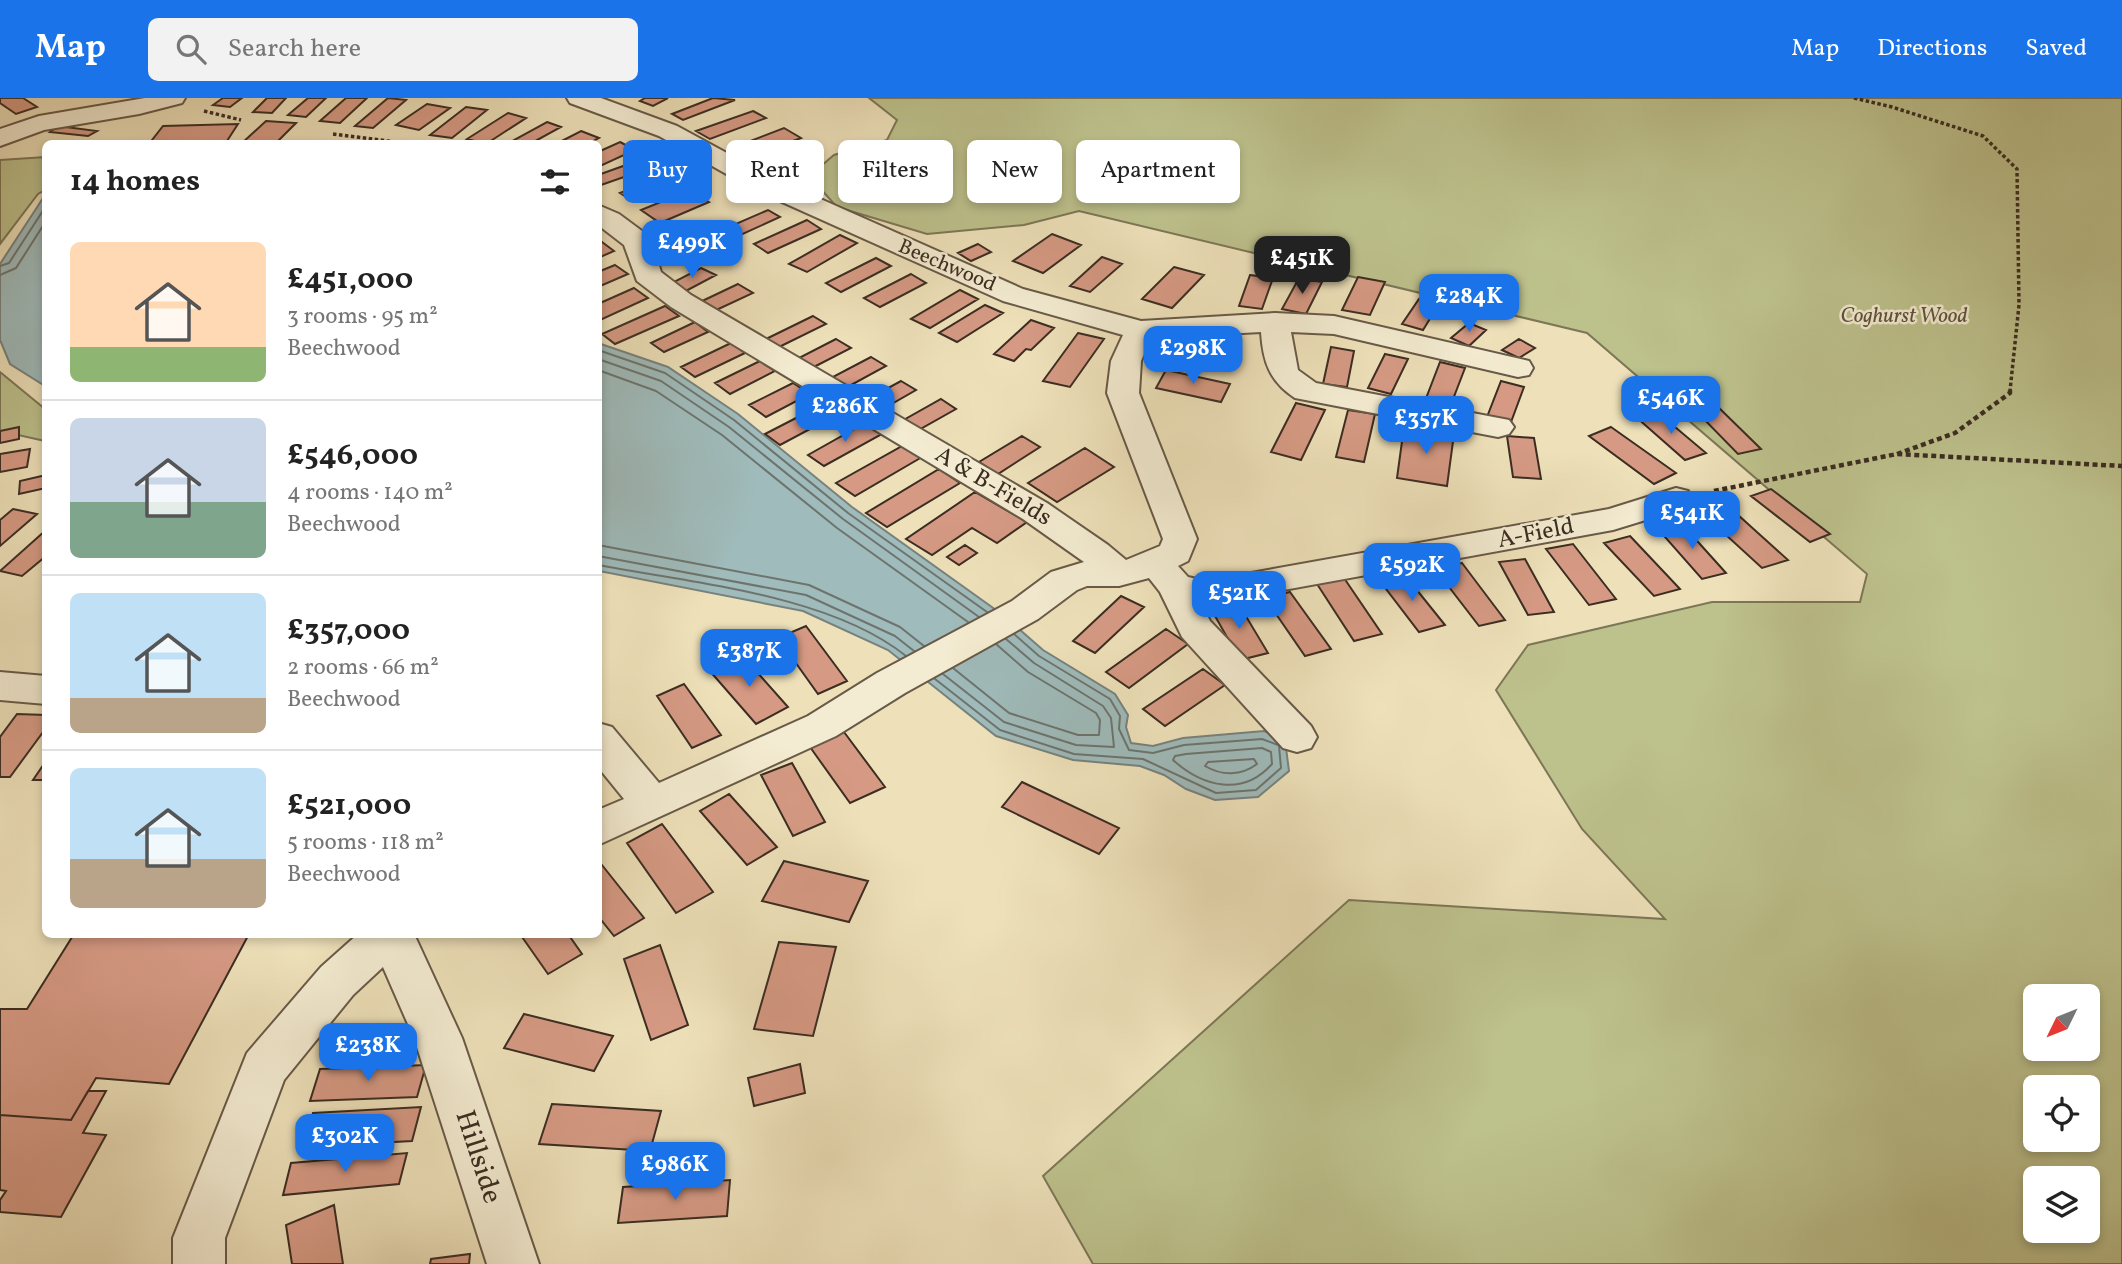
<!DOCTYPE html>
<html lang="en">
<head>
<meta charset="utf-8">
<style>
  :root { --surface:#fff; --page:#f2f2f2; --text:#222; --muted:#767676; --line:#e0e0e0; --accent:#1a73e8 }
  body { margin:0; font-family:Vollkorn,serif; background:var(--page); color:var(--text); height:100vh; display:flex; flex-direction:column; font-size:26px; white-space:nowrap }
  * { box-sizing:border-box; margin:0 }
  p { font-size:23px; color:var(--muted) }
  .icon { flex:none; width:38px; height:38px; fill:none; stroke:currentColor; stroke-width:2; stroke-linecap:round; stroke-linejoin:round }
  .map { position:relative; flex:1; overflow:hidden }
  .panel { position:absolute; left:42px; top:42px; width:560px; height:798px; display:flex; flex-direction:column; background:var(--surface); border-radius:10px; box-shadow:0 4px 10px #0003 }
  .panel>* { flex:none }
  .hud { position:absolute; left:623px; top:42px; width:665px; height:63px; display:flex; gap:14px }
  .needle { width:46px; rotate:227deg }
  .buttons { position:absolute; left:2023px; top:886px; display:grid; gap:14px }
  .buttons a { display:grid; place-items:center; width:77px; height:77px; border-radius:10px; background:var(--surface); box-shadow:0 4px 10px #0003; font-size:35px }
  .price { position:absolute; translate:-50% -60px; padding:0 16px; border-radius:14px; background:var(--accent); color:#fff; font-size:23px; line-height:46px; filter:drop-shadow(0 2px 4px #0008) }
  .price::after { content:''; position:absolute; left:50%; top:42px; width:21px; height:16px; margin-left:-10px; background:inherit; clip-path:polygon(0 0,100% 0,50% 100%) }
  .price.on { background:#222; color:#fff }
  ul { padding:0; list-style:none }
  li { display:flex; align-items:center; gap:21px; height:175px; padding:0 28px }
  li+li { border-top:2px solid var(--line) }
  li span { display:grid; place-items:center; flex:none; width:196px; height:140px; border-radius:10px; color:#555 }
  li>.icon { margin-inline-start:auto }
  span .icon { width:84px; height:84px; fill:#fffc; stroke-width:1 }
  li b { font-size:30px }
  h2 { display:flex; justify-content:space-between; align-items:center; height:84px; padding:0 28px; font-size:30px }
  .chip { padding:0 24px; border-radius:10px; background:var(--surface); box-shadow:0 4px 10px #0003; font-size:24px; line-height:63px }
  .chip.on { background:var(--accent); color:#fff }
  header { display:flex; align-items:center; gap:42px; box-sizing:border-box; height:98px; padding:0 35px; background:var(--accent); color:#fff }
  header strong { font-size:33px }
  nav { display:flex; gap:38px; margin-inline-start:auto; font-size:24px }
  .search { width:490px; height:63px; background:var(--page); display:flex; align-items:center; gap:18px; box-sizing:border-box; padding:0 24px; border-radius:10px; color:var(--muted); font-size:26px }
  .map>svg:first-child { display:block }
  .green { fill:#bdc18c; stroke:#7c7757; stroke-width:2; fill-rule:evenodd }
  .water { fill:#9fbbbb; stroke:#77827e; stroke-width:2 }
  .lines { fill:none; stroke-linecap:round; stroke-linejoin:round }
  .shore { stroke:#6d746e; stroke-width:2 }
  .building { fill:#d69a84; stroke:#3b2d22; stroke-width:2 }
  .minor-casing { stroke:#685a48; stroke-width:4 }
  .path-far1 { stroke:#3b2d22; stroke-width:3.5; stroke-dasharray:3.5 2.5; stroke-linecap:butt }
  .path { stroke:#3b2d22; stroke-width:4.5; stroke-dasharray:5 3.5; stroke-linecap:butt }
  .minor { fill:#f4ecd2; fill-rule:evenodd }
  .labels { text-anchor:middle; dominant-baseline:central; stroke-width:5; stroke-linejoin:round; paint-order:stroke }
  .far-street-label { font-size:21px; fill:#3b2d22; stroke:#f4ecd2 }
  .far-park-label { font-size:21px; font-style:italic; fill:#5c523c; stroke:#f4ecd2 }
  .street-label { font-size:24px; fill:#3b2d22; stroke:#f4ecd2 }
  .near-street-label { font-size:28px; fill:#3b2d22; stroke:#f4ecd2 }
</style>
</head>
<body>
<header>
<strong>Map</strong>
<div class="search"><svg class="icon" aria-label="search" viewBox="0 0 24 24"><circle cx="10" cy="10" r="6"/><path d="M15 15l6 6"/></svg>Search here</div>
<nav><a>Map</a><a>Directions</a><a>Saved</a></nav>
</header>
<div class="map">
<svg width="2122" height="1166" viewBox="0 0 2122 1166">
  <rect width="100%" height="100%" fill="#eee1ba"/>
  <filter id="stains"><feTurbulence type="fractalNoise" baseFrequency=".00286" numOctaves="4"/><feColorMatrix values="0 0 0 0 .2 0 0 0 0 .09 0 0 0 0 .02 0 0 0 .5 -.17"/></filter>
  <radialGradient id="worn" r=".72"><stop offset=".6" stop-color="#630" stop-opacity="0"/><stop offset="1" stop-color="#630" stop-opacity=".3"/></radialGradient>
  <!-- green -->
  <path class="green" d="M869,0H2122V1166H1093L1043,1078L1349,802L1665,821L1582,731L1496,592L1528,547L1712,504H1860L1867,476L1587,235L1079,113L1024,127L927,136L837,109L809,78L834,57L887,42L897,22ZM2035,898H2088V950H2035ZM2035,989H2088V1041H2035ZM2035,1080H2088V1132H2035Z
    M45,59V92L38,96L0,146V62Z
    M0,274L45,311V343L0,333Z"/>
  <!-- water -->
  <path class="water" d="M45,97V288L10,266L0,242V166Z
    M598,245L668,269L738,316L852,409L1003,517L1043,552L1115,596L1128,617L1126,629L1131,645L1153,648L1183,640L1264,633L1285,642L1289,673L1258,699L1215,702L1186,691L1164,677L1140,668L1073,662L996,638L888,552L803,513L599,473Z"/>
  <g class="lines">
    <!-- shore -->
    <path class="shore" d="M0,168L9,165L46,108
      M0,177L16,170L46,123
      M598,252L665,275L734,322L848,415L987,514
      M598,261L661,283L729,329L843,421L979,519
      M598,272L656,293L722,337L837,430L968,524
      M598,447L809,487L900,529L924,548
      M598,458L806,497L895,538L914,553
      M598,467C693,485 830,497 906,558
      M1014,536L1039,558L1110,601L1120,618L1119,631L1129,652L1153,655L1184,647L1262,641L1278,647
      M953,570L1009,615L1078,637H1099L1100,622L1096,615L1028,574L996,546
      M943,576L1004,624L1076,647L1114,649L1111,620L1103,608L1034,565L1006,541
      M935,581L1000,632L1074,656L1143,661L1216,695L1256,692L1281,670L1279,648
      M1262,650L1271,654L1272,666C1243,699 1203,689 1173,662L1175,658L1186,656Z
      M1254,661L1257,666C1241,678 1222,678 1205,668L1208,664Z"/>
  </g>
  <!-- building -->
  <path class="building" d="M0,0H23L37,9L16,16L0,5Z
    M223,0H242L230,9L213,7Z
    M267,0H286L272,15L253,14Z
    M308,0H326L306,19L288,17Z
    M346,0H367L340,25L320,23Z
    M388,0L406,2L373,30L355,28Z
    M645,0H668L653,8L640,3Z
    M713,0L735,2L683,22L672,16Z
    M427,6L450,10L419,32L396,27Z
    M466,9L487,12L452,40L430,37Z
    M753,13L766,20L710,41L696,33Z
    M508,15L526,20L486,46L467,41Z
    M266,23L296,25L275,46H241Z
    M547,24L561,29L530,46H507Z
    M238,26L225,46H149L163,28Z
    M58,28L97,33L88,38L50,34Z
    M784,30L801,40L751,59L735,49Z
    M581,33L599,40L588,46H556Z
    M620,44L635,52L598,69V54Z
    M640,62L650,70L598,88V77Z
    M664,78L675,85L631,102L620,95Z
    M690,92L709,104L660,125L641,112Z
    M768,112L780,119L727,143L715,135Z
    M807,122L821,131L768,155L754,146Z
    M1052,136L1081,147L1043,175L1013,163Z
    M840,137L857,145L807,174L789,166Z
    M602,144L614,153L598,160V146Z
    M978,146L991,154L971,163L958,155Z
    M1102,159L1122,166L1090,194L1070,188Z
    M876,160L891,168L841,194L826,185Z
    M615,167L628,176L598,189V174Z
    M1174,169L1204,177L1172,210L1142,201Z
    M701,170L716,177L682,195L668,187Z
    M911,176L926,185L880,209L864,200Z
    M1250,177L1273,180L1262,211L1239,208Z
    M1358,179L1385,184L1370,217L1342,212Z
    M1299,180L1322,184L1306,216L1282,211Z
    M738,186L753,195L712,214L698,205Z
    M634,190L648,200L598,223V206Z
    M960,192L978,201L930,230L911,221Z
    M1419,201L1439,206L1423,232L1402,226Z
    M985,207L1003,215L957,244L939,235Z
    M665,208L679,218L615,246L602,236Z
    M813,218L826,226L777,250L764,242Z
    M1031,222L1054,230L1031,252L1026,251L1014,263L994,256Z
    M695,224L708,234L664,254L651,245Z
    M1469,225L1486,232L1469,248L1451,240Z
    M1078,235L1104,241L1070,289L1043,283Z
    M836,241L851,250L810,271L795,262Z
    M1519,241L1535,250L1519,260L1502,252Z
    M731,245L745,255L695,279L681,269Z
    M1175,247L1240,257L1236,270L1170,260Z
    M1331,249L1354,253L1347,289L1323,286Z
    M1385,256L1408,261L1391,296L1368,290Z
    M871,259L886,268L842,292L827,282Z
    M760,263L775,273L730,296L715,285Z
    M1440,264L1465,270L1450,309L1425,303Z
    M1166,272L1230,286L1221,304L1156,290Z
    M901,283L916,292L881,312L866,302Z
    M1501,283L1524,289L1511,324L1487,319Z
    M793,285L810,296L766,319L749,307Z
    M941,301L956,311L915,334L900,324Z
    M829,303L844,313L780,347L765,336Z
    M1296,305L1325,312L1301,362L1271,354Z
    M1714,305L1761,351L1738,356L1692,309Z
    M1348,312L1375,316L1364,364L1336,359Z
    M1656,313L1706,355L1685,362L1636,319Z
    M865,325L882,336L824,368L808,357Z
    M19,329V341L0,345V333Z
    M1404,329L1454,336L1447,388L1397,380Z
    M1611,329L1676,375L1654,386L1589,338Z
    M1022,338L1040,349L998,376L979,364Z
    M1507,338L1534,340L1541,381L1513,379Z
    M904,347L922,359L855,398L836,385Z
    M1085,350L1114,369L1057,404L1028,385Z
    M30,351L27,369L0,374V356Z
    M939,371L960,385L887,429L866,415Z
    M46,377V390L19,396L20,383Z
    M1771,391L1830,436L1810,444L1751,398Z
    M975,394L1027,424L997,445L972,430L932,457L906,441Z
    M1727,407L1788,462L1762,470L1702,415Z
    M13,411L37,416L0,448V422Z
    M1681,425L1726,475L1702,481L1657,430Z
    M46,432V458L22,478L0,473Z
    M1630,438L1680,491L1654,498L1604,445Z
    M1573,446L1616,501L1589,507L1546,451Z
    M965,447L977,455L959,467L947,459Z
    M1525,461L1554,514L1528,517L1499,464Z
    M1462,465L1505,522L1479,528L1436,472Z
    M1404,476L1445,527L1419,534L1380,483Z
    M1344,480L1382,536L1354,543L1317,486Z
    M1290,494L1331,551L1305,558L1265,500Z
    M1121,498L1144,509L1095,555L1073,543Z
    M1238,505L1268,555L1240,562L1211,511Z
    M806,528L847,583L818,596L778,540Z
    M1166,531L1188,546L1129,590L1106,574Z
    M741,556L788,609L756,626L709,572Z
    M1203,571L1225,587L1165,628L1143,611Z
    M684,586L721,637L692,650L657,598Z
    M17,616L46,617V630L10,679H0V639Z
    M844,634L885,689L850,705L810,649Z
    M46,663V682H33Z
    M792,665L825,724L793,738L761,677Z
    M1022,684L1119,730L1099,756L1002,709Z
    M729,696L777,749L747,767L700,713Z
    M662,726L713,794L676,815L627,745Z
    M598,762L644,820L614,838L598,818Z
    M784,763L868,783L849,824L762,803Z
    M74,836H249L169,986L96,980L71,1022L0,1017V911H27Z
    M520,836H568L582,856L548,876Z
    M779,844L836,849L813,938L754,931Z
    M660,847L688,927L651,942L624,861Z
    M524,916L613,938L594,973L504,950Z
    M800,966L805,995L754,1008L748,980Z
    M426,967L417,999L310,1003L320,971Z
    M88,993H106L83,1035L106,1037L61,1119L0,1114V1102L6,1093L0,1092V1017L71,1022Z
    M552,1006L661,1013L650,1053L539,1046Z
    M421,1009L412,1043L302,1049L313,1015Z
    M407,1055L399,1086L283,1097L291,1065Z
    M730,1082L727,1118L618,1125L623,1089Z
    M334,1107L343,1166H292L286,1127Z
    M470,1156L469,1166H430L431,1161Z"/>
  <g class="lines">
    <defs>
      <path id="minor" d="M145,0H185L182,5L139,16L44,32L0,48V31L39,18Z
        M567,0H601L677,28L771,79L1023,191L1141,223L1275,215L1334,218L1529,263L1533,270L1529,277L1518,279L1334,236L1291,234L1298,272L1316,285L1509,322L1514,329L1509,336L1498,339L1295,300C1269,283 1263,263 1261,234L1151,240L1141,263L1139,295L1197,441L1188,463L1178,468L1188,479L1206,483L1609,411L1676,390L1688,393L1693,401L1688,409L1613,432L1202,507L1210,523L1311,628L1317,639L1311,650L1297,654L1283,650L1182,539L1160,494L1149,480L1119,488H1087L1077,492L1038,521L905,595L836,638L598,747V712L624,701L598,669V625L612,629L659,685L808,618L877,575L1012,503L1051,474L1084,464L1023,421L671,209L637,183L624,147L598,127V107L619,116L642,133L655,154L661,174L691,197L1047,405L1108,447L1126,462L1160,448L1163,441L1107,295L1111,263L1123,237L1003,203L753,91L659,38L570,5Z
        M0,574L46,578V606L0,602Z
        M358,836H414L462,940L539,1166H487L414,940L383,869L353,897L284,982L225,1140V1166H173V1140L247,955L321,869Z"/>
    </defs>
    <!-- minor casing -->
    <use href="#minor" class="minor-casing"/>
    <!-- path-far1 -->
    <path class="path-far1" d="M1854,0L1892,9L1983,38L2017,71L2019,207L2010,293
      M204,13L241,22
      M333,36L411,46"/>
    <!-- path -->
    <path class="path" d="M1897,356L1955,335L2010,295V292
      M1714,393L1897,356L2122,368"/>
    <!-- minor -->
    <use href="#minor" class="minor"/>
  </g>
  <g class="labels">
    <!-- far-street labels -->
    <g class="far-street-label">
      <text transform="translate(947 168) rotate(23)">Beechwood</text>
    </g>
    <!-- far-park labels -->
    <g class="far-park-label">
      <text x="1904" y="218">Coghurst Wood</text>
    </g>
    <!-- street labels -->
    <g class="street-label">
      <text transform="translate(993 389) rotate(31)">A &amp; B-Fields</text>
      <text transform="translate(1536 436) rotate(-11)">A-Field</text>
    </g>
    <!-- near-street labels -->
    <g class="near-street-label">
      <text transform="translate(478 1059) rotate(72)">Hillside</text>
    </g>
  </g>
  <rect width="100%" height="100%" filter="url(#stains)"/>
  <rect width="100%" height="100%" fill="url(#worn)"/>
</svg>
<div class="buttons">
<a><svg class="needle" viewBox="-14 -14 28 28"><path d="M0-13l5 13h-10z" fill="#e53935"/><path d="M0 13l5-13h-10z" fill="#767676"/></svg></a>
<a><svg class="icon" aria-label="locate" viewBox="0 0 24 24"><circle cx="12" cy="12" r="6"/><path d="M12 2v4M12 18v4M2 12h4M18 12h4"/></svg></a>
<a><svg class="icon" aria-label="layers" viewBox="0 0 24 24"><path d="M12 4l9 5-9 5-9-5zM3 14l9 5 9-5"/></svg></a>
</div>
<b class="price" style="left:692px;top:182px">£499K</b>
<b class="price on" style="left:1302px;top:198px">£451K</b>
<b class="price" style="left:1469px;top:236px">£284K</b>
<b class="price" style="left:1193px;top:288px">£298K</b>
<b class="price" style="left:1671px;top:338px">£546K</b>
<b class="price" style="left:845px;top:346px">£286K</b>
<b class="price" style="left:1426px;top:358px">£357K</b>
<b class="price" style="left:1692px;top:453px">£541K</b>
<b class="price" style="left:1412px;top:505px">£592K</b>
<b class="price" style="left:1239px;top:533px">£521K</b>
<b class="price" style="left:749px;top:591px">£387K</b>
<b class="price" style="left:368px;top:985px">£238K</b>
<b class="price" style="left:345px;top:1076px">£302K</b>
<b class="price" style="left:675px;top:1104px">£986K</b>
<div class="hud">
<a class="chip on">Buy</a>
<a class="chip">Rent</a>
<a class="chip">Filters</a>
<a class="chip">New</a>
<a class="chip">Apartment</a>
</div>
<section class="panel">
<h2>14 homes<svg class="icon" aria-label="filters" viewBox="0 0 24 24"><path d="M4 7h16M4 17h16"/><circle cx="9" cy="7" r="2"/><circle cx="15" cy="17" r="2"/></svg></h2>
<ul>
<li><span style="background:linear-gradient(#ffd9b3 75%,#8fb573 0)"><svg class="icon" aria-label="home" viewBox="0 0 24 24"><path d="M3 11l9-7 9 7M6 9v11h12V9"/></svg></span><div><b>£451,000</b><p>3 rooms · 95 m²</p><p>Beechwood</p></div></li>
<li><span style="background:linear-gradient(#c9d6e8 60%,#7fa58c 0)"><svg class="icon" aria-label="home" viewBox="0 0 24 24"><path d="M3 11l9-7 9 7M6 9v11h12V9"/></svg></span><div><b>£546,000</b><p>4 rooms · 140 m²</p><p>Beechwood</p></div></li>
<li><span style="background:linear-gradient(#bfe0f5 75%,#b9a48a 0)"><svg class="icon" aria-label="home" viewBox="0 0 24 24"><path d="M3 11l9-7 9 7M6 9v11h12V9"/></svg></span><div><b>£357,000</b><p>2 rooms · 66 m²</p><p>Beechwood</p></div></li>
<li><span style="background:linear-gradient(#bfe0f5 65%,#b9a48a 0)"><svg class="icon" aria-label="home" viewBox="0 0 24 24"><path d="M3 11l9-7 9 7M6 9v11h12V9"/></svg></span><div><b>£521,000</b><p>5 rooms · 118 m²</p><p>Beechwood</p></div></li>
</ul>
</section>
</div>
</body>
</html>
